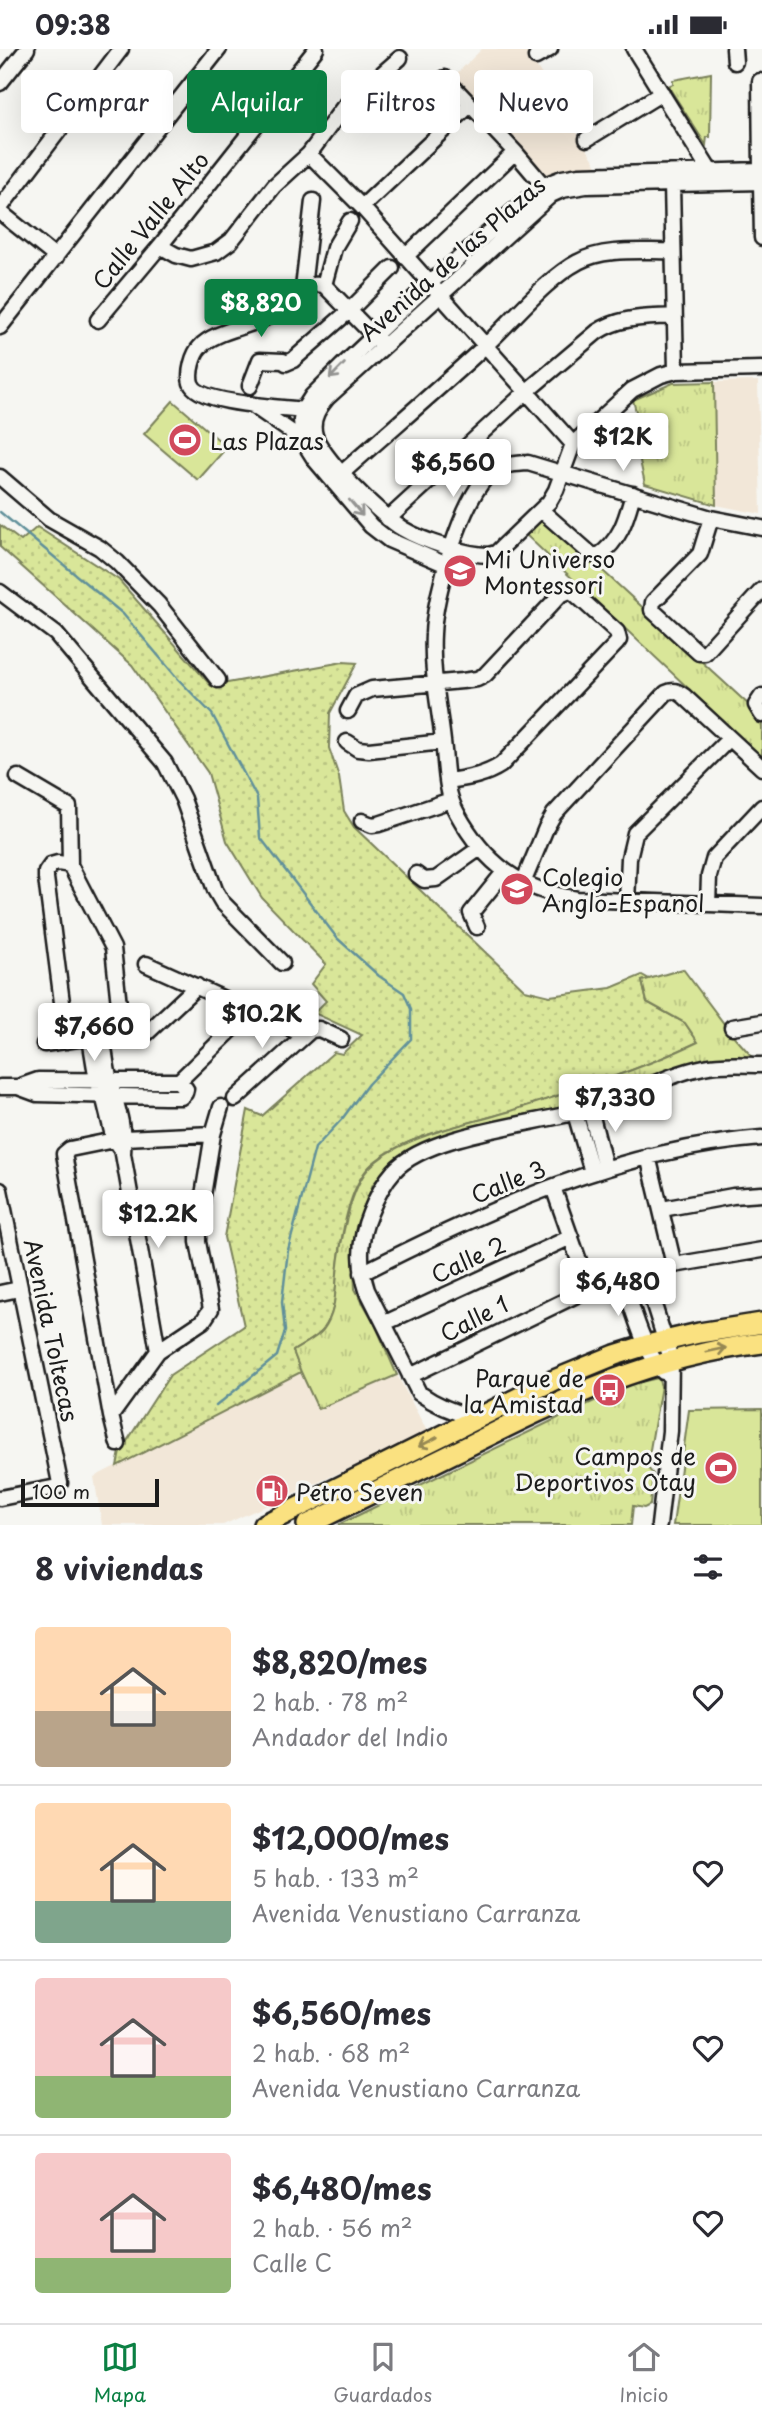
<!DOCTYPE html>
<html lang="es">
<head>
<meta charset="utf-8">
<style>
  :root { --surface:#fff; --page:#f7f7f7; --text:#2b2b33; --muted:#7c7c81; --line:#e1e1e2; --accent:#0b8043 }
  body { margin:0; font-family:"Playpen Sans",sans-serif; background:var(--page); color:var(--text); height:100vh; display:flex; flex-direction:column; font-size:26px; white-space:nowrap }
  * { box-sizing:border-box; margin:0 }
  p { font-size:23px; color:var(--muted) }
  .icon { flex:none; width:38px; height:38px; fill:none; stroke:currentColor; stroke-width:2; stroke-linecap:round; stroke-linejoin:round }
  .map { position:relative; height:1476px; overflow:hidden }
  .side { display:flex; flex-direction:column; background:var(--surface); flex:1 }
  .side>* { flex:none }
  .hud { position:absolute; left:21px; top:21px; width:721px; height:63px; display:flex; gap:14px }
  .scale { position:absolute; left:21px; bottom:18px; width:138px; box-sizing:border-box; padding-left:7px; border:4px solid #1c1c1c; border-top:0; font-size:19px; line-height:24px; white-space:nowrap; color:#1c1c1c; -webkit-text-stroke:5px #f6f6f2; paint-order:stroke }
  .price { position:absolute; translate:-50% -60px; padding:0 16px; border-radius:7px; background:#fff; color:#222; font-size:23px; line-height:46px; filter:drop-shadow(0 2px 4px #0008) }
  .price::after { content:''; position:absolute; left:50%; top:42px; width:21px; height:16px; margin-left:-10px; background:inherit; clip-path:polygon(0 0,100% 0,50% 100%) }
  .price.active { background:var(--accent); color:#fff }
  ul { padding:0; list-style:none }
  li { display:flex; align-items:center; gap:21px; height:175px; padding:0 35px }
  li+li { border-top:2px solid var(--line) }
  li span { display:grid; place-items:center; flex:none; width:196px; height:140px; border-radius:7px; color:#555 }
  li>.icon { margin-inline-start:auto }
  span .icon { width:84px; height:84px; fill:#fffc; stroke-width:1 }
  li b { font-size:30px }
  h2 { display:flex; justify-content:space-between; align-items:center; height:84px; padding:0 35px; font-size:30px }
  .chip { padding:0 24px; border-radius:7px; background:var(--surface); box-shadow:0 7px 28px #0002; font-size:24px; line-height:63px }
  .chip.active { background:var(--accent); color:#fff }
  .status { display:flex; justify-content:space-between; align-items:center; height:49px; padding:0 35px; background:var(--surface); direction:ltr }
  .status svg { height:19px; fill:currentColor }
  .tab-bar { display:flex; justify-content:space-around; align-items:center; height:98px; border-top:2px solid var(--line); background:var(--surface); font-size:19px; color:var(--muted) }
  .tab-bar a { display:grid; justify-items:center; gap:4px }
  .tab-bar .active { color:var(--accent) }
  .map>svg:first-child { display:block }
  .built { fill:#f2e7d8 }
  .grass { fill:url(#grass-dots); stroke:#7a815a; stroke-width:2 }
  .park { fill:url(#park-tufts); stroke:#7a815a; stroke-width:2 }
  .pitch { fill:#d9e699; stroke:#7a815a; stroke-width:2 }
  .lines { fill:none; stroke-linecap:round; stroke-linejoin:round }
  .stream { stroke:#61909a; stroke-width:2.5 }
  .minor-casing { stroke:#1c1c1c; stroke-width:19 }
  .highway-casing { stroke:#1c1c1c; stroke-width:24 }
  .minor { stroke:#f6f6f2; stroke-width:14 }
  .highway { stroke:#fae180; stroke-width:19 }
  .oneway { stroke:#949492 }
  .oneway2 { stroke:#968853 }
  .labels { text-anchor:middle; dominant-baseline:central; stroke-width:6; stroke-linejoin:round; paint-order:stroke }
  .street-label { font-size:23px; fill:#1c1c1c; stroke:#f6f6f2 }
  .poi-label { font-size:23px; fill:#1c1c1c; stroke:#f6f6f2; text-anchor:start }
</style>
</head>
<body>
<div class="status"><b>09:38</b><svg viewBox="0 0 49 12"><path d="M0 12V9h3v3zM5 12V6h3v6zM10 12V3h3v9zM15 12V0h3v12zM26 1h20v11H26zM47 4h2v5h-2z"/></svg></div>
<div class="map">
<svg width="762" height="1476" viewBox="0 0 762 1476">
  <defs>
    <pattern id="grass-dots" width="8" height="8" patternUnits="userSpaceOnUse" patternTransform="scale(1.75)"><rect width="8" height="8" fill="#d9e699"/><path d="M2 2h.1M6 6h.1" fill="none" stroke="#bac583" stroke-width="1.8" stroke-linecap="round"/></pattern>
    <pattern id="park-tufts" width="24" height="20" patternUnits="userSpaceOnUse" patternTransform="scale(1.75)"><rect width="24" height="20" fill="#d9e699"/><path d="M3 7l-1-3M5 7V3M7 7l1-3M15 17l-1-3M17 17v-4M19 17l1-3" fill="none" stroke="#bac583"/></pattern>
  </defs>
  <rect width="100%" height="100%" fill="#f6f6f2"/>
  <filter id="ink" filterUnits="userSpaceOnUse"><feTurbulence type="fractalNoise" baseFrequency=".0143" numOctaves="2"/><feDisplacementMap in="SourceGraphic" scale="14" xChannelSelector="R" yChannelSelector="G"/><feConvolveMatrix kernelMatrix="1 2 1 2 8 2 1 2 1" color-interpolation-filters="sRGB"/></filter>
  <g filter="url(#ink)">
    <!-- built -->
    <path class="built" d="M482,0H526L598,118H572L544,127L453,28Z
      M758,332L761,465L716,456L714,333Z
      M301,1323L318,1360L397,1326L428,1384L223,1476H102L94,1428Z"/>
    <!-- grass -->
    <path class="grass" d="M0,476L21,492L37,478L119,531L211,637L343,613L357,614L330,664L329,699L339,728L344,762L354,778L525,941L550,947L611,939L642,926L649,930L642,932L647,953L685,974L698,993C642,1020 575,1042 514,1061C471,1075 406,1085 372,1115C348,1136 340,1195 337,1225C335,1245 336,1263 323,1281C317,1289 302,1296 293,1302L301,1323L117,1417L120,1403L170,1326L244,1277L224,1188L248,1061L262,1067L334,1003L342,1005L362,986L314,964L326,952L311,935L326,915L262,849L227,792L208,724L132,616L0,498Z"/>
    <!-- park -->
    <path class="park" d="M711,24L710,88H707L706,96L668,37L673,35V31Z
      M714,333L716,456L645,435L634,384L640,378L633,351L673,334Z
      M542,466L762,668V709L525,485Z
      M683,920L731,984L756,1012L725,1013L589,1059L434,1092L393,1113L373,1135L356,1178L353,1199L355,1240L375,1275L397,1326L318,1360L301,1323L293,1302C302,1296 317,1289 323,1281C336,1263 335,1245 337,1225C340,1196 350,1135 372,1116C405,1085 471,1075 514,1061C573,1042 642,1020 698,993L685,974L647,953L642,932Z
      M658,1329L661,1337L647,1418L653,1425L650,1456L644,1459L633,1457L631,1476H338L568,1364L632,1335Z"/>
    <!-- pitch -->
    <path class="pitch" d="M173,352L227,398L198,431L144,385Z
      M762,1360V1476H673L689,1361Z"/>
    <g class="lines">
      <!-- stream -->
      <path class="stream" d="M0,463L123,565L178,630L212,665L257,749L260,788L337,889L379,927L404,944L411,960V990L368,1035L342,1070L315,1099L288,1201L282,1253L285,1282L277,1307L216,1357"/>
      <defs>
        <path id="minor" d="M634,0L710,122
          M734,0L735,13
          M536,8L550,0
          M445,29L515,103L548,142
          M760,32L761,121
          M0,34L27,0
          M587,90L662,44
          M309,105L362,158L573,395
          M761,133L762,189
          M762,133L586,137L562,141L551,146L327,349C319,359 312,368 314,382C316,405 382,468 403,480C423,492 466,506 489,506L496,504L549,453L556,441L573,395L632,341L661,326L676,322L762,320
          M672,135L676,322
          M362,158L470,56
          M0,159L121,0
          M0,163L56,208
          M160,197L176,206L191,210L216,203L231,192L274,137L309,105L343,59L400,9
          M405,208L515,103
          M324,236L381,294
          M324,236L334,199L350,172
          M303,239L313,152
          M98,271L160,197L316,0
          M0,278L219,0
          M250,337L260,311L283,312L286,314L293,311L349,262L392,219
          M252,356L303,391
          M310,364L303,361C282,358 197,355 191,334C188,324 193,305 200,298C214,282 250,278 269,267C287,256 301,232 324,236
          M342,424C390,381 440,339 487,295C513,271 547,229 578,213C605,198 644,203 673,202
          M0,428L49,470L100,499L117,513L159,556L218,631
          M541,461L592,506L598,507C620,492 626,471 633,445
          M711,469L700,505L653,553L652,561L699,604H705L762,541
          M388,470L526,343L597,283C621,267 647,269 674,267
          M762,479L711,469L528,414C516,415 503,415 492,423C462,445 434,548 433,585C431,621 439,657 443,692C446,715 445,743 457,764C485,815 520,841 577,850L762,857
          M447,516L389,491L371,477L315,411L303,392L301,371L303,361L312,347L342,317L429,235L544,136L562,129L579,126L762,121
          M0,543L56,585L165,714L183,750L215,841L222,853L282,914
          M762,647L756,656L762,666
          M348,662L356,647L372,640L462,632L477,630L485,626L560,546L569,542L573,543L617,583L619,591L616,595L501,716C484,727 467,729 448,732
          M347,693L358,700L369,701L443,693
          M18,728L69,758L70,816L113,899L121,975L119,984L44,995
          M362,772L372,776L379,775L451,751
          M416,825L424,831L436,830L480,799
          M523,834L546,779L554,765L666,644C674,640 677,642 684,647L762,719
          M627,852L629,809L635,784L729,690
          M708,855L709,827L714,809L762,758
          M477,878L471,864L505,822
          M146,915L304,986
          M732,978L762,973
          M147,984L197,937
          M102,987C105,1002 106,1018 110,1032C117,1057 125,1079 123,1105L158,1302
          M90,989L97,1032L103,1046L114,1091L119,1098
          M67,992L46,829V823L51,816L58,814L70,816
          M179,1032L251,962
          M0,1038H18L38,1031L179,1032L186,1040L185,1044L181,1048H165L37,1045L18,1038
          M235,1050L311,981L319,980L341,990
          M590,1060L605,1118
          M575,1064L592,1123
          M648,1107L674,1216
          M553,1138L589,1240
          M0,1141L60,1434L57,1438L0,1449
          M662,1160L733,1147L762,1145
          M362,1224C488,1160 619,1100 762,1089
          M644,1224L671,1310L670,1382L659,1476
          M622,1229C633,1259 642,1299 663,1323
          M0,1244L19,1240
          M385,1274L571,1188
          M410,1327L589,1240L674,1216L762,1201
          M111,1367L158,1302L203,1272L211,1260L198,1193V1177L213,1085L221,1058
          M475,1369C455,1364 436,1356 419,1344L367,1241C358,1214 359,1190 370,1164C376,1149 383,1134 394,1122C428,1084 539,1075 589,1060C628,1049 664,1026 704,1018C722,1014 743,1016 762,1016
          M118,1395L111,1367L64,1105L70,1100L124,1089L213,1085"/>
        <path id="highway" d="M263,1476L554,1331L615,1306L647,1296L699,1284L762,1274
          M307,1476C360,1450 413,1424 466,1398C566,1348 649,1308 762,1294"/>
      </defs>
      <!-- minor casing -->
      <use href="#minor" class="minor-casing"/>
      <!-- highway casing -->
      <use href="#highway" class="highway-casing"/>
      <!-- minor -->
      <use href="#minor" class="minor"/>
      <!-- highway -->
      <use href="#highway" class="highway"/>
    </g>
    <!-- one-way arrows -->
    <defs><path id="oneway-shaft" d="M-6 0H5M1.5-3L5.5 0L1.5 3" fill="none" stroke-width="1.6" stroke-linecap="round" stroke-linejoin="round" transform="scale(1.75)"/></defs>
    <g class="oneway">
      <use href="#oneway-shaft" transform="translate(337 322) rotate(135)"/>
      <use href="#oneway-shaft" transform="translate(356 459) rotate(50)"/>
    </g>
    <g class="oneway2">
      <use href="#oneway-shaft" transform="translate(716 1301) rotate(-12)"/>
      <use href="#oneway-shaft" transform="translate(428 1393) rotate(153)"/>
    </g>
  </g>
  <!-- icons -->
  <defs>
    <symbol id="stadium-disc" viewBox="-11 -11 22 22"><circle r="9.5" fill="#d1495b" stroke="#f6f6f2"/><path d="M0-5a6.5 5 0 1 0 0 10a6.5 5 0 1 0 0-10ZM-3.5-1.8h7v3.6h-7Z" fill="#fff"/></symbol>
    <symbol id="school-disc" viewBox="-11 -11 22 22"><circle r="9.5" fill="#d1495b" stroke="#f6f6f2"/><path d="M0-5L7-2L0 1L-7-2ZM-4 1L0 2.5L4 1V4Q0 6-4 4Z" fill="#fff"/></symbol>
    <symbol id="bus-disc" viewBox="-11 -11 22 22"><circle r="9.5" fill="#d1495b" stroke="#f6f6f2"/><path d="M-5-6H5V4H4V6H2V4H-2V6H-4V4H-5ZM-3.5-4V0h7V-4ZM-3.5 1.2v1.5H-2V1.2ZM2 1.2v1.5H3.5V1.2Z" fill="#fff"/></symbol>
    <symbol id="fuel-disc" viewBox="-11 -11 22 22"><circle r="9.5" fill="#d1495b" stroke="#f6f6f2"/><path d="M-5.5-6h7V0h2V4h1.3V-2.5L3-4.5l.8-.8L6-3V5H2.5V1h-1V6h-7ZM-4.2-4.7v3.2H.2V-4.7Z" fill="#fff"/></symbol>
  </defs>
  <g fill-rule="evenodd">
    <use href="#stadium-disc" x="166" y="372" width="38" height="38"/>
    <use href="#school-disc" x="441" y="503" width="38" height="38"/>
    <use href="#school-disc" x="498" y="821" width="38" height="38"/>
    <use href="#bus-disc" x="590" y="1322" width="38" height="38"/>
    <use href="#stadium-disc" x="702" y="1400" width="38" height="38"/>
    <use href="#fuel-disc" x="253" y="1423" width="38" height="38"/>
  </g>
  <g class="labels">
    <!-- street labels -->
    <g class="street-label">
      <text transform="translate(150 171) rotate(-51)">Calle Valle Alto</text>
      <text transform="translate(452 209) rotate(-41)">Avenida de las Plazas</text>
      <text transform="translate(508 1132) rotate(-22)">Calle 3</text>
      <text transform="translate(468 1210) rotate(-25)">Calle 2</text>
      <text transform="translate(474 1269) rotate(-27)">Calle 1</text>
      <text transform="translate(52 1281) rotate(78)">Avenida Toltecas</text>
    </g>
    <!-- poi labels -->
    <g class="poi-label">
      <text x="210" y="391">Las Plazas</text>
      <text x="484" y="509">Mi Universo<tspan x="484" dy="26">Montessori</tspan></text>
      <text x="542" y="827">Colegio<tspan x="542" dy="26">Anglo-Espanol</tspan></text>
      <text x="584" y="1328" text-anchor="end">Parque de<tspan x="584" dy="26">la Amistad</tspan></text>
      <text x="696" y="1406" text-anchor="end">Campos de<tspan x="696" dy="26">Deportivos Otay</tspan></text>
      <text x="296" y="1442">Petro Seven</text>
    </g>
  </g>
</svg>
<div class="scale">100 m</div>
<b class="price active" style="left:261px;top:290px">$8,820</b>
<b class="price" style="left:623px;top:424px">$12K</b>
<b class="price" style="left:453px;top:450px">$6,560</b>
<b class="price" style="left:262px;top:1001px">$10.2K</b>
<b class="price" style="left:94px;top:1014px">$7,660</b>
<b class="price" style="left:615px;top:1085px">$7,330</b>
<b class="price" style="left:158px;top:1201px">$12.2K</b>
<b class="price" style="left:618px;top:1269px">$6,480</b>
<div class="hud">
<a class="chip">Comprar</a>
<a class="chip active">Alquilar</a>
<a class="chip">Filtros</a>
<a class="chip">Nuevo</a>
</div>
</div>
<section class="side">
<h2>8 viviendas<svg class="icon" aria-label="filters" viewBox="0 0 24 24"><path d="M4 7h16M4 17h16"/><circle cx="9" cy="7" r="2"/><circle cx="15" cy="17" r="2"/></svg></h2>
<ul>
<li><span style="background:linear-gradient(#ffd9b3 60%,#b9a48a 0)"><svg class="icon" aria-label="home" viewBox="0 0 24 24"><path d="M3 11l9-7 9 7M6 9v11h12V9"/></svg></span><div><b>$8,820/mes</b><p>2 hab. · 78 m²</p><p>Andador del Indio</p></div><svg class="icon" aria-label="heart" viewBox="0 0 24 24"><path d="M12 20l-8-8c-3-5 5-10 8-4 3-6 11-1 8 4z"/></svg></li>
<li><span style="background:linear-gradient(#ffd9b3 70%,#7fa58c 0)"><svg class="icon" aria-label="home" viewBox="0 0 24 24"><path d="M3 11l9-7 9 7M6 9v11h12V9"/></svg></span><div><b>$12,000/mes</b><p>5 hab. · 133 m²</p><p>Avenida Venustiano Carranza</p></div><svg class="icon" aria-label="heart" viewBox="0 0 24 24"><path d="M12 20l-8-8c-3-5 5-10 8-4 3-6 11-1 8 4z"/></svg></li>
<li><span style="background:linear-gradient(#f6c9c9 70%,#8fb573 0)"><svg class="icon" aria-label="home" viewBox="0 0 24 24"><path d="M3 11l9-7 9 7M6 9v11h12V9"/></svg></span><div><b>$6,560/mes</b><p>2 hab. · 68 m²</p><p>Avenida Venustiano Carranza</p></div><svg class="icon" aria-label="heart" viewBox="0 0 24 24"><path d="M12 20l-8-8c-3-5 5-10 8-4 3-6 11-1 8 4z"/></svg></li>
<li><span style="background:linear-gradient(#f6c9c9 75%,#8fb573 0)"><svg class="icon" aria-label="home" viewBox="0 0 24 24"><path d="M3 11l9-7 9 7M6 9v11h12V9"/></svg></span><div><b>$6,480/mes</b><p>2 hab. · 56 m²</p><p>Calle C</p></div><svg class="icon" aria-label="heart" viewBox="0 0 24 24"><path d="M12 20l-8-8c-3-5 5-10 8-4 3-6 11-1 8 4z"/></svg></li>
</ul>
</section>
<nav class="tab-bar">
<a class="active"><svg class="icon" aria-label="map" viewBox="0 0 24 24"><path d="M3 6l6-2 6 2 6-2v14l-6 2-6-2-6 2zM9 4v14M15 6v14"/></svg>Mapa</a>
<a><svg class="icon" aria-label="saved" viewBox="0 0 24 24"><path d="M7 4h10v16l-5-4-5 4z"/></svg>Guardados</a>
<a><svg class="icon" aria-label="home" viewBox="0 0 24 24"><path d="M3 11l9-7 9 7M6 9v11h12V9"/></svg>Inicio</a>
</nav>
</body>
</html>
